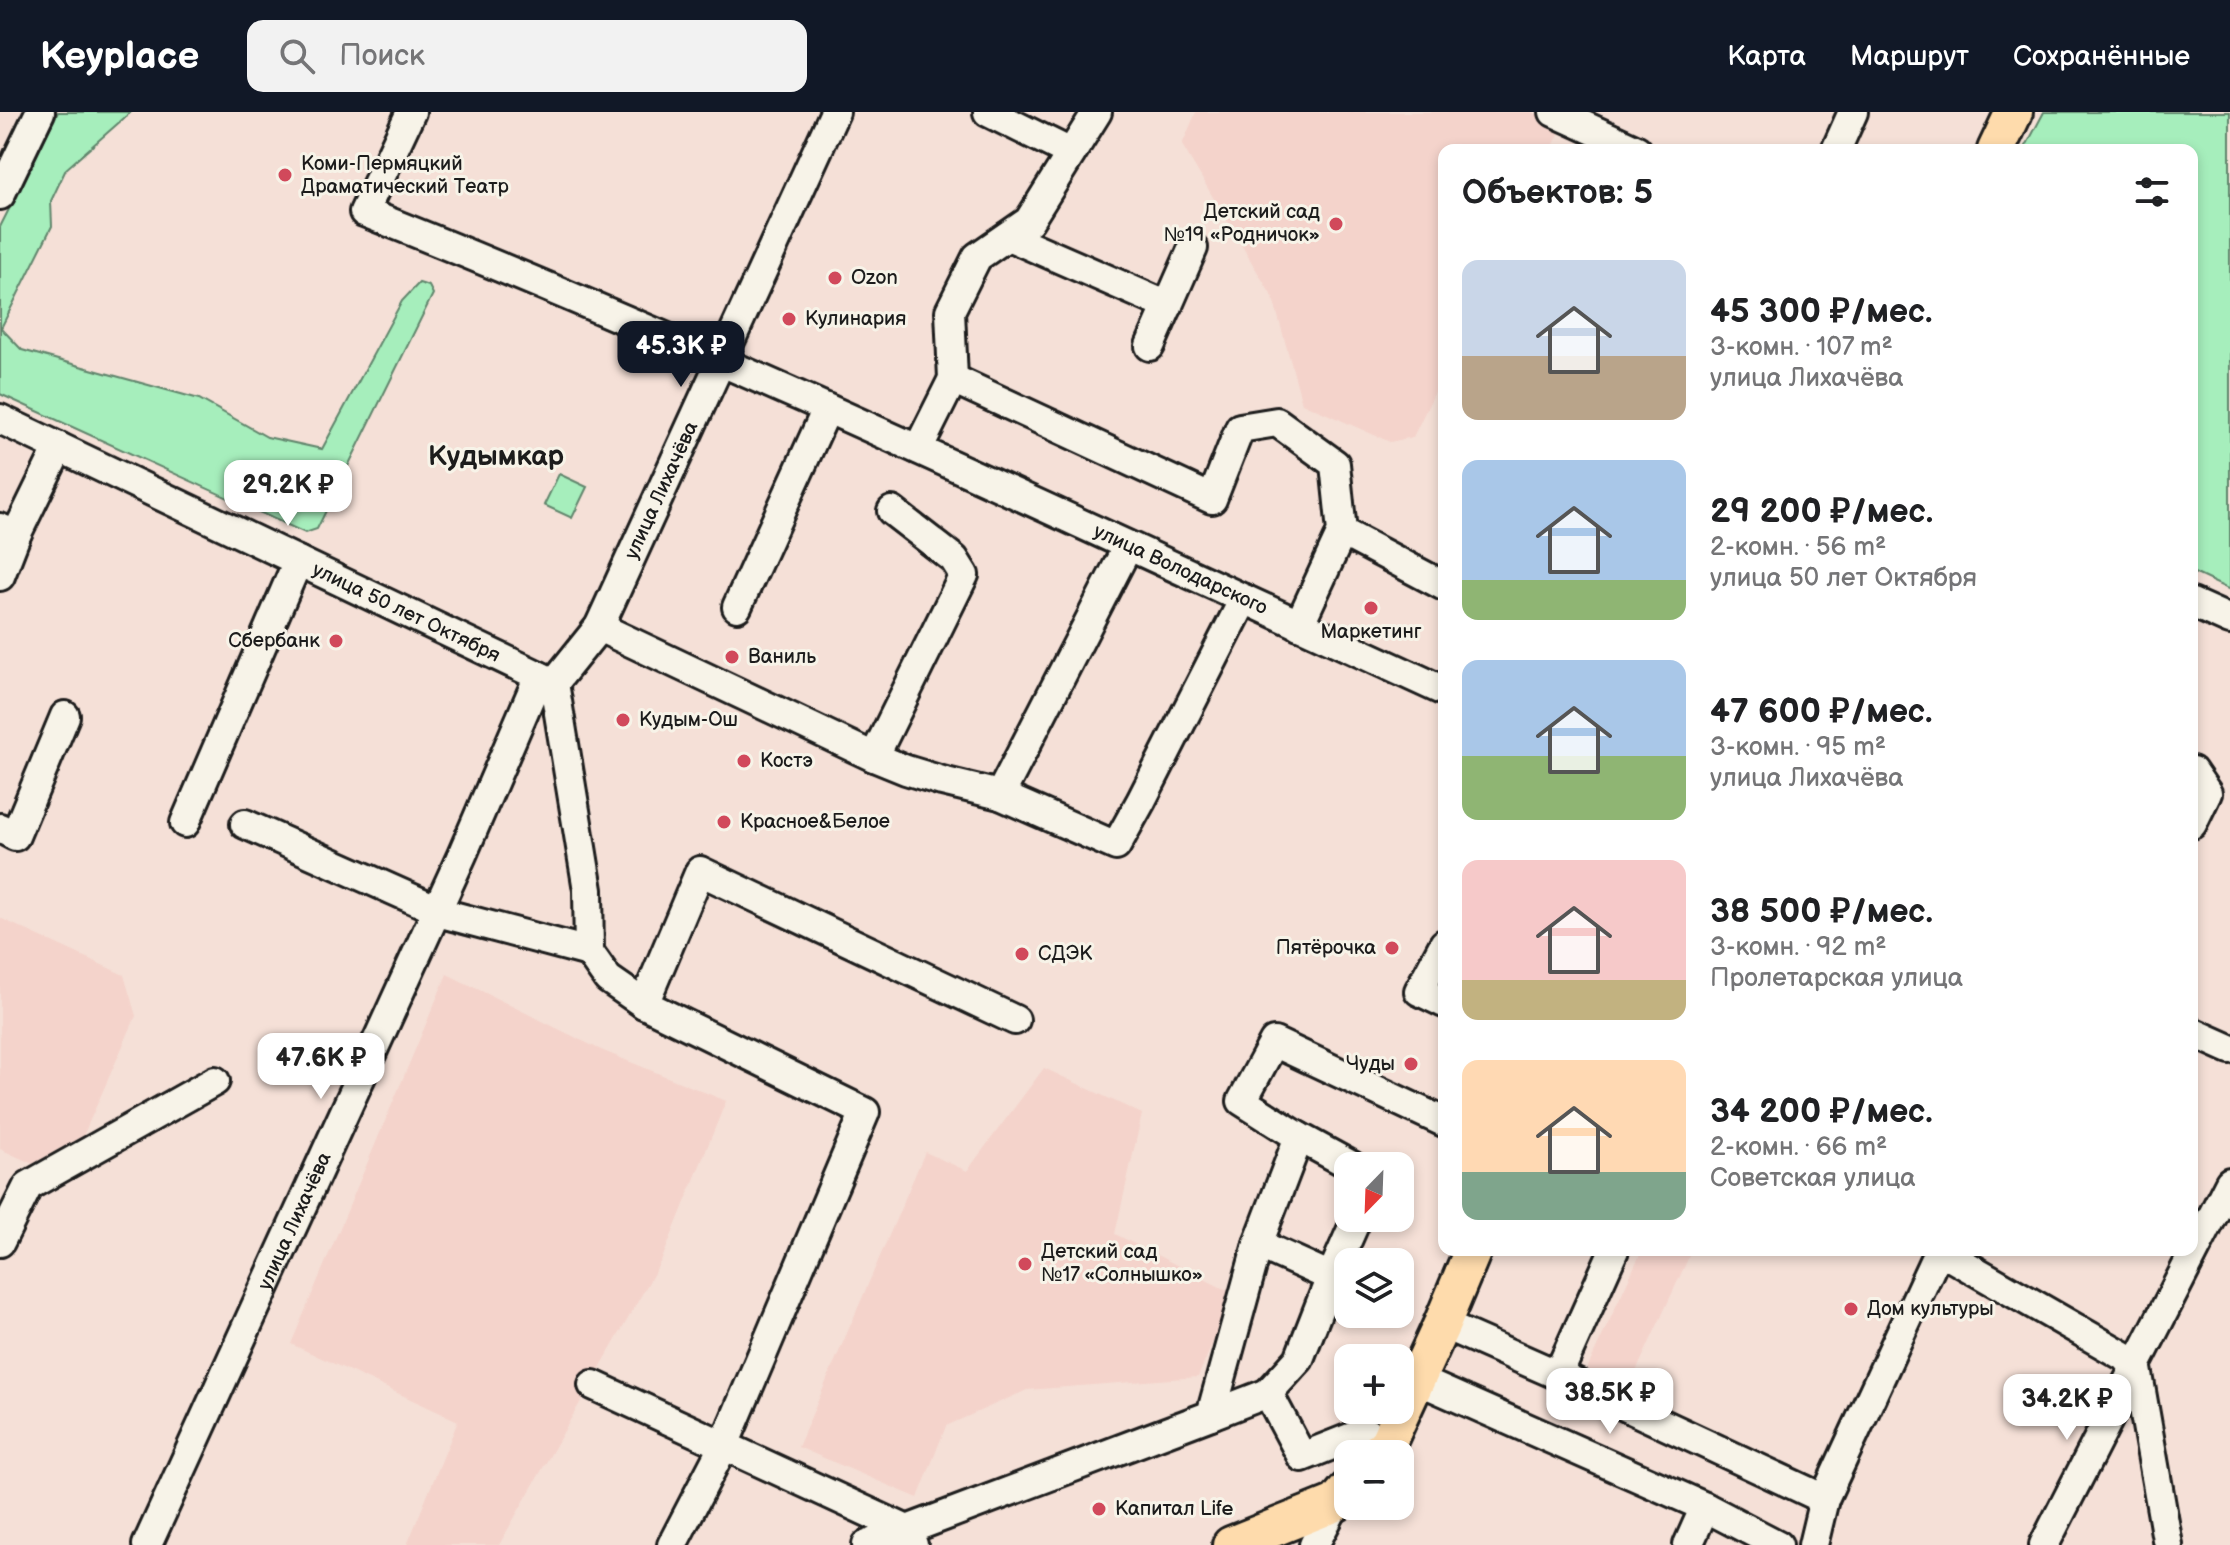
<!DOCTYPE html>
<html lang="ru">
<head>
<meta charset="utf-8">
<style>
  :root { --surface:#fff; --page:#f2f2f2; --text:#202124; --muted:#757577; --accent:#111827 }
  body { margin:0; font-family:"Balsamiq Sans",sans-serif; background:var(--page); color:var(--text); height:100vh; display:flex; flex-direction:column; font-size:30px; white-space:nowrap }
  * { box-sizing:border-box; margin:0 }
  p { font-size:26px; color:var(--muted) }
  .icon { flex:none; width:44px; height:44px; fill:none; stroke:currentColor; stroke-width:2; stroke-linecap:round; stroke-linejoin:round }
  .map { position:relative; flex:1; overflow:hidden }
  .drawer { position:absolute; left:1438px; top:32px; width:760px; height:1112px; display:flex; flex-direction:column; background:var(--surface); border-radius:16px; box-shadow:0 4px 12px #0003 }
  .drawer>* { flex:none }
  .needle { width:52px; rotate:203deg }
  .controls { position:absolute; left:1334px; top:1040px; display:grid; gap:16px }
  .controls a { display:grid; place-items:center; width:80px; height:80px; border-radius:16px; background:var(--surface); box-shadow:0 4px 12px #0003; font-size:40px }
  .price { position:absolute; translate:-50% -68px; padding:0 18px; border-radius:16px; background:#fff; color:#222; font-size:26px; line-height:52px; filter:drop-shadow(0 2px 4px #0008) }
  .price::after { content:''; position:absolute; left:50%; top:48px; width:24px; height:18px; margin-left:-12px; background:inherit; clip-path:polygon(0 0,100% 0,50% 100%) }
  .price.on { background:var(--accent); color:#fff }
  ul { padding:0; list-style:none }
  li { display:flex; align-items:center; gap:24px; height:200px; padding:0 24px }
  li span { display:grid; place-items:center; flex:none; width:224px; height:160px; border-radius:16px; color:#555 }
  li>.icon { margin-inline-start:auto }
  span .icon { width:96px; height:96px; fill:#fffc; stroke-width:1 }
  li b { font-size:34px }
  h2 { display:flex; justify-content:space-between; align-items:center; height:96px; padding:0 24px; font-size:34px }
  header { display:flex; align-items:center; gap:48px; box-sizing:border-box; height:112px; padding:0 40px; background:var(--accent); color:#fff }
  header strong { font-size:38px }
  nav { display:flex; gap:44px; margin-inline-start:auto; font-size:28px }
  .search { width:560px; height:72px; background:var(--page); display:flex; align-items:center; gap:20px; box-sizing:border-box; padding:0 28px; border-radius:16px; color:var(--muted); font-size:30px }
  .map>svg:first-child { display:block }
  .built { fill:#f4d3cb }
  .green { fill:#a6eebc; stroke:#61856c; stroke-width:2 }
  .lines { fill:none; stroke-linecap:round; stroke-linejoin:round }
  .minor-casing { stroke:#1c1c1c; stroke-width:34 }
  .major-casing { stroke:#1c1c1c; stroke-width:42 }
  .minor { stroke:#f7f3e8; stroke-width:28 }
  .major { stroke:#fedbac; stroke-width:36 }
  .poi-dot { fill:#d1495b; stroke:#f7f3e8; stroke-width:3 }
  .labels { text-anchor:middle; dominant-baseline:central; stroke-width:6; stroke-linejoin:round; paint-order:stroke }
  .poi-label { font-size:20px; fill:#1c1c1c; stroke:#f7f3e8; text-anchor:start }
  .street-label { font-size:20px; fill:#1c1c1c; stroke:#f7f3e8 }
  .district-label { font-size:28px; font-weight:bold; fill:#1c1c1c; stroke:#f7f3e8 }
</style>
</head>
<body>
<header>
<strong>Keyplace</strong>
<div class="search"><svg class="icon" aria-label="search" viewBox="0 0 24 24"><circle cx="10" cy="10" r="6"/><path d="M15 15l6 6"/></svg>Поиск</div>
<nav><a>Карта</a><a>Маршрут</a><a>Сохранённые</a></nav>
</header>
<div class="map">
<svg width="2230" height="1433" viewBox="0 0 2230 1433">
  <rect width="100%" height="100%" fill="#f5e0d7"/>
  <filter id="ink" filterUnits="userSpaceOnUse"><feTurbulence type="fractalNoise" baseFrequency=".0125" numOctaves="2"/><feDisplacementMap in="SourceGraphic" scale="16" xChannelSelector="R" yChannelSelector="G"/><feConvolveMatrix kernelMatrix="1 2 1 2 8 2 1 2 1" color-interpolation-filters="sRGB"/></filter>
  <g filter="url(#ink)">
    <!-- built -->
    <path class="built" d="M1196,0H1532L1563,14L1551,38H1444V261L1413,325L1390,330L1302,291L1273,186L1182,33Z
      M0,806L124,863L136,904L83,1024L33,1052L0,1037Z
      M447,862L601,938L726,989L662,1147L499,1433H407L458,1309L291,1232Z
      M1044,956L1142,1002L1115,1122L1234,1182L1198,1265L1027,1278L946,1314L918,1386L798,1335L925,1040L967,1059Z
      M1642,1138H1692L1628,1277L1587,1257Z"/>
    <!-- green -->
    <path class="green" d="M58,0H131L66,57L51,89L52,114L1,216L22,238L199,287L267,325L322,337L402,189L419,171L429,174L433,182L317,417L305,421L0,282V115Z
      M2044,0H2230V478L2192,460V38H2024Z
      M559,362L587,375L572,406L544,393Z"/>
    <g class="lines">
      <defs>
        <g id="minor">
          <path id="s1" d="M411,0L364,100C730,245 1086,415 1444,579"/>
          <path d="M988,0L1071,41"/>
          <path d="M1554,0L1637,38"/>
          <path d="M1836,38L1853,0"/>
          <path d="M0,83L40,0"/>
          <path d="M1008,124L1168,194"/>
          <path d="M1150,234L1193,136"/>
          <path d="M953,267L950,199L977,145L1029,109L1097,0"/>
          <path id="s2" d="M0,307L554,571"/>
          <path d="M918,337L953,267L1212,387L1240,316L1277,310L1335,352L1342,420L1299,513"/>
          <path d="M0,416L16,423L59,335"/>
          <path d="M1342,420L1444,474"/>
          <path d="M0,464L16,423"/>
          <path d="M2192,491L2230,508"/>
          <path d="M737,495L827,297"/>
          <path d="M599,515L874,645L906,658L942,669L1000,683L1116,734L1141,689L1244,487"/>
          <path d="M554,571L588,778L589,840L608,867L644,892L865,1000L724,1333L672,1433"/>
          <path id="s3" d="M554,571L599,515L835,0"/>
          <path d="M874,645L964,463L954,447L892,399"/>
          <path d="M2192,659L2207,681L2192,712"/>
          <path d="M1000,683L1128,434"/>
          <path d="M185,711L298,449"/>
          <path d="M245,712L449,803L589,840"/>
          <path d="M0,716L15,724L65,604"/>
          <path d="M1444,832L1419,879L1444,891"/>
          <path d="M644,892L700,759L1015,908"/>
          <path d="M2192,920L2230,937"/>
          <path d="M1299,1025L1352,1054"/>
          <path d="M0,1130L28,1074L215,969"/>
          <path d="M1258,1132L1331,1165"/>
          <path d="M1939,1138L2136,1251"/>
          <path d="M1442,1212L1558,1263L1824,1387L1939,1138"/>
          <path d="M2136,1251L2168,1433"/>
          <path d="M1558,1263L1614,1138"/>
          <path d="M1416,1267L1705,1395L1778,1433"/>
          <path d="M593,1273L907,1418L867,1433"/>
          <path d="M1268,1281L1299,1247L1331,1165L1357,1106"/>
          <path d="M1211,1303L1268,1281L1302,1345L1365,1320L1388,1330"/>
          <path id="s4" d="M147,1433L462,743L539,564"/>
          <path d="M913,1433L907,1418L1211,1303L1258,1132L1299,1025L1242,989L1274,930L1444,1010"/>
          <path d="M1314,1433L1336,1391"/>
          <path d="M1688,1433L1705,1395"/>
          <path d="M1813,1433L1824,1387"/>
          <path d="M2044,1433L2230,1070"/>
        </g>
        <path id="major" d="M1996,38L2014,0
          M1377,1342L1388,1330L1442,1212L1473,1138
          M1231,1433L1336,1391L1348,1377"/>
      </defs>
      <!-- minor casing -->
      <use href="#minor" class="minor-casing"/>
      <!-- major casing -->
      <use href="#major" class="major-casing"/>
      <!-- minor -->
      <use href="#minor" class="minor"/>
      <!-- major -->
      <use href="#major" class="major"/>
    </g>
  </g>
  <!-- markers -->
  <g class="poi-dot">
    <circle cx="285" cy="63" r="8"/>
    <circle cx="1336" cy="112" r="8"/>
    <circle cx="835" cy="166" r="8"/>
    <circle cx="789" cy="207" r="8"/>
    <circle cx="1371" cy="496" r="8"/>
    <circle cx="336" cy="529" r="8"/>
    <circle cx="732" cy="545" r="8"/>
    <circle cx="623" cy="608" r="8"/>
    <circle cx="744" cy="649" r="8"/>
    <circle cx="724" cy="710" r="8"/>
    <circle cx="1392" cy="836" r="8"/>
    <circle cx="1022" cy="842" r="8"/>
    <circle cx="1411" cy="952" r="8"/>
    <circle cx="1025" cy="1152" r="8"/>
    <circle cx="1851" cy="1197" r="8"/>
    <circle cx="1099" cy="1397" r="8"/>
  </g>
  <g class="labels">
    <!-- poi labels -->
    <g class="poi-label">
      <text x="301" y="52">Коми-Пермяцкий<tspan x="301" dy="23">Драматический Театр</tspan></text>
      <text x="1320" y="100" text-anchor="end">Детский сад<tspan x="1320" dy="23">№19 «Родничок»</tspan></text>
      <text x="851" y="166">Ozon</text>
      <text x="805" y="207">Кулинария</text>
      <text x="1371" y="520" text-anchor="middle">Маркетинг</text>
      <text x="320" y="529" text-anchor="end">Сбербанк</text>
      <text x="748" y="545">Ваниль</text>
      <text x="639" y="608">Кудым-Ош</text>
      <text x="760" y="649">Костэ</text>
      <text x="740" y="710">Красное&amp;Белое</text>
      <text x="1376" y="836" text-anchor="end">Пятёрочка</text>
      <text x="1038" y="842">СДЭК</text>
      <text x="1395" y="952" text-anchor="end">Чуды</text>
      <text x="1041" y="1140">Детский сад<tspan x="1041" dy="23">№17 «Солнышко»</tspan></text>
      <text x="1867" y="1197">Дом культуры</text>
      <text x="1115" y="1397">Капитал Life</text>
    </g>
    <!-- street labels -->
    <g class="street-label">
      <text stroke="none"><textPath href="#s3" startOffset="222">улица Лихачёва</textPath></text>
      <text stroke="none"><textPath href="#s1" startOffset="1002">улица Володарского</textPath></text>
      <text stroke="none"><textPath href="#s2" startOffset="450">улица 50 лет Октября</textPath></text>
      <text stroke="none"><textPath href="#s4" startOffset="356">улица Лихачёва</textPath></text>
    </g>
    <!-- district labels -->
    <g class="district-label">
      <text x="496" y="344">Кудымкар</text>
    </g>
  </g>
</svg>
<div class="controls">
<a><svg class="needle" viewBox="-14 -14 28 28"><path d="M0-13l5 13h-10z" fill="#e53935"/><path d="M0 13l5-13h-10z" fill="#757577"/></svg></a>
<a><svg class="icon" aria-label="layers" viewBox="0 0 24 24"><path d="M12 4l9 5-9 5-9-5zM3 14l9 5 9-5"/></svg></a>
<a>+</a>
<a>−</a>
</div>
<b class="price on" style="left:681px;top:277px">45.3K ₽</b>
<b class="price" style="left:288px;top:416px">29.2K ₽</b>
<b class="price" style="left:321px;top:989px">47.6K ₽</b>
<b class="price" style="left:1610px;top:1324px">38.5K ₽</b>
<b class="price" style="left:2067px;top:1330px">34.2K ₽</b>
<section class="drawer">
<h2>Объектов: 5<svg class="icon" aria-label="filters" viewBox="0 0 24 24"><path d="M4 7h16M4 17h16"/><circle cx="9" cy="7" r="2"/><circle cx="15" cy="17" r="2"/></svg></h2>
<ul>
<li><span style="background:linear-gradient(#c9d6e8 60%,#b9a48a 0)"><svg class="icon" aria-label="home" viewBox="0 0 24 24"><path d="M3 11l9-7 9 7M6 9v11h12V9"/></svg></span><div><b>45 300 ₽/мес.</b><p>3-комн. · 107 m²</p><p>улица Лихачёва</p></div></li>
<li><span style="background:linear-gradient(#a9c7e8 75%,#8fb573 0)"><svg class="icon" aria-label="home" viewBox="0 0 24 24"><path d="M3 11l9-7 9 7M6 9v11h12V9"/></svg></span><div><b>29 200 ₽/мес.</b><p>2-комн. · 56 m²</p><p>улица 50 лет Октября</p></div></li>
<li><span style="background:linear-gradient(#a9c7e8 60%,#8fb573 0)"><svg class="icon" aria-label="home" viewBox="0 0 24 24"><path d="M3 11l9-7 9 7M6 9v11h12V9"/></svg></span><div><b>47 600 ₽/мес.</b><p>3-комн. · 95 m²</p><p>улица Лихачёва</p></div></li>
<li><span style="background:linear-gradient(#f6c9c9 75%,#c2b280 0)"><svg class="icon" aria-label="home" viewBox="0 0 24 24"><path d="M3 11l9-7 9 7M6 9v11h12V9"/></svg></span><div><b>38 500 ₽/мес.</b><p>3-комн. · 92 m²</p><p>Пролетарская улица</p></div></li>
<li><span style="background:linear-gradient(#ffd9b3 70%,#7fa58c 0)"><svg class="icon" aria-label="home" viewBox="0 0 24 24"><path d="M3 11l9-7 9 7M6 9v11h12V9"/></svg></span><div><b>34 200 ₽/мес.</b><p>2-комн. · 66 m²</p><p>Советская улица</p></div></li>
</ul>
</section>
</div>
</body>
</html>
